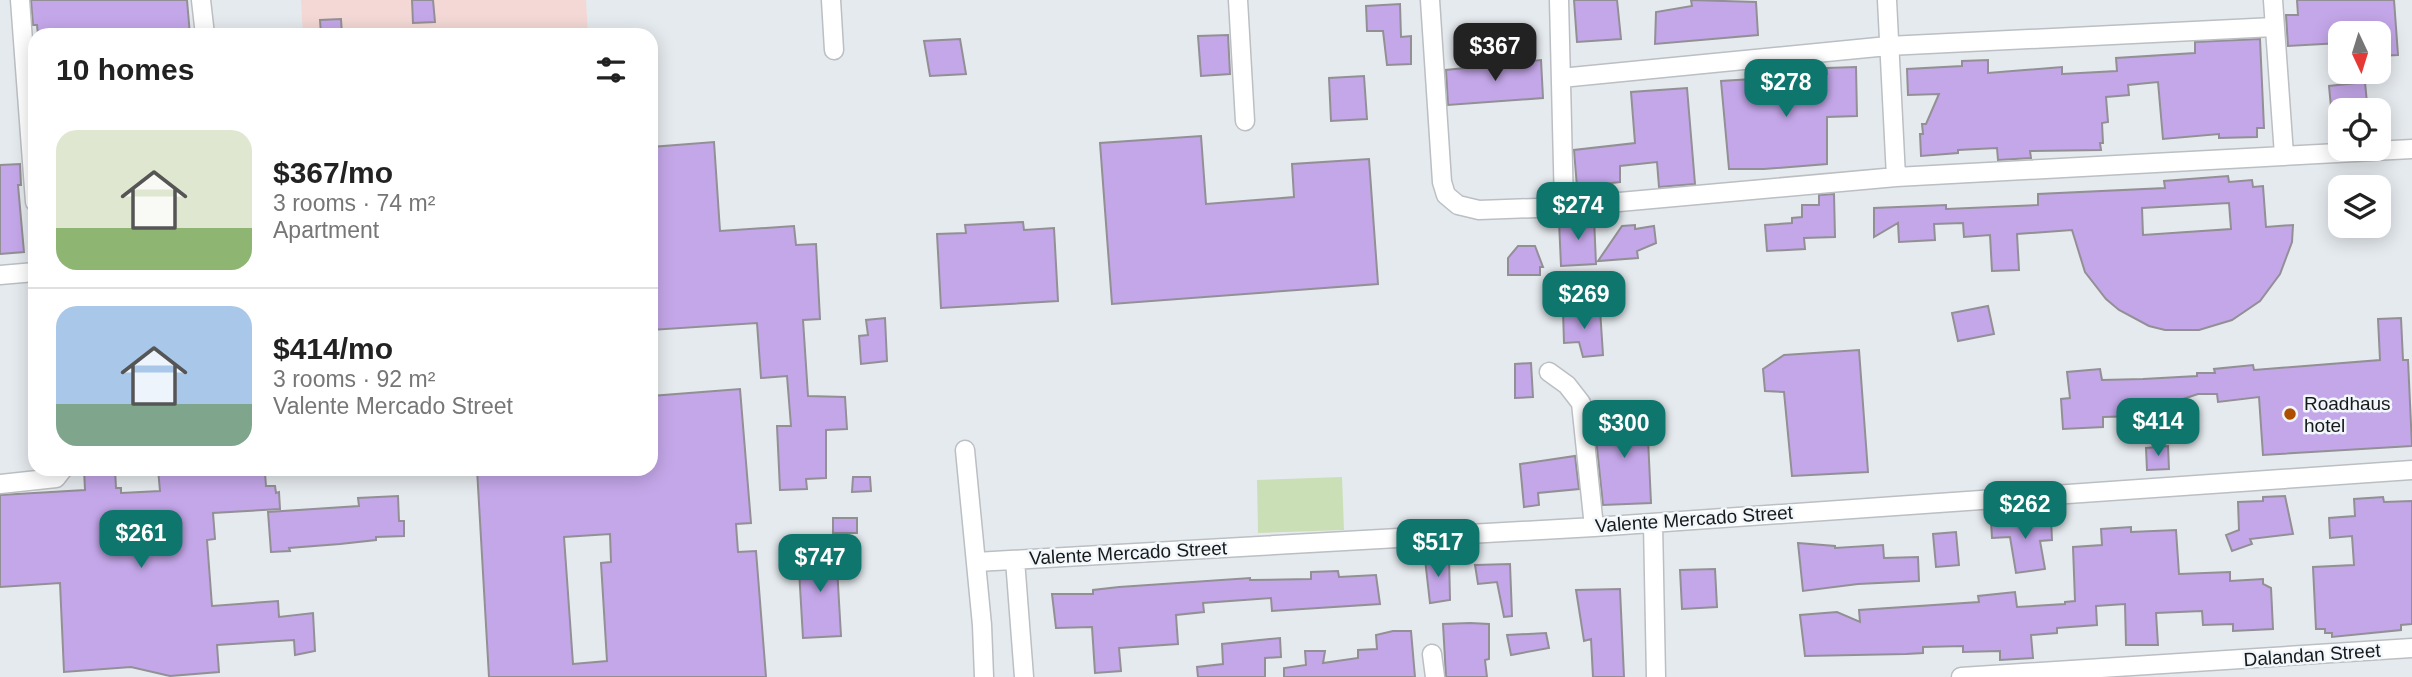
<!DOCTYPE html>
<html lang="en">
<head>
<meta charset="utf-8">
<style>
  :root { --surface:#fff; --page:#f6f6f6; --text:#222; --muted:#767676; --line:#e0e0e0; --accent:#0f766e }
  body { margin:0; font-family:Arial,sans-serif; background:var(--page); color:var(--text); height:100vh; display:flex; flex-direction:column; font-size:26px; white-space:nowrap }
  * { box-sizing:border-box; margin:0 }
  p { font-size:23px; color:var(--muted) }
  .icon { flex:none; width:38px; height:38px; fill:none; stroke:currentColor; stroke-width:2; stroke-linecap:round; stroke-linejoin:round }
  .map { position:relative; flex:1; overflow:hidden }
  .side { position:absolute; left:28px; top:28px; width:630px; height:448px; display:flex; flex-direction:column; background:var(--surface); border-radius:21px; box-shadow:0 4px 18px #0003 }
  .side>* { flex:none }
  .needle { width:46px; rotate:176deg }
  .controls { position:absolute; left:2328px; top:21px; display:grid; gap:14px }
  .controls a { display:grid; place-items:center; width:63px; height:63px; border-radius:14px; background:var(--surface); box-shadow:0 4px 18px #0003; font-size:35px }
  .price { position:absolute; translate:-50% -60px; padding:0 16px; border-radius:14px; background:var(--accent); color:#fff; font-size:23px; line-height:46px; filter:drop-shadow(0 2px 4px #0008) }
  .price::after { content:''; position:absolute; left:50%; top:42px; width:21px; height:16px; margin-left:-10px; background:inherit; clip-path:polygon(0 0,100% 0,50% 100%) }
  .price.active { background:#222; color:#fff }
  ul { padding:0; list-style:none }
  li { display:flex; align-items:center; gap:21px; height:175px; padding:0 28px }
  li+li { border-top:2px solid var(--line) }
  li span { display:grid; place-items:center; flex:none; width:196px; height:140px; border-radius:21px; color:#555 }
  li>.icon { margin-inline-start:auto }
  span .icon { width:84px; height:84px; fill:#fffc; stroke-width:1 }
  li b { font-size:30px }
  h2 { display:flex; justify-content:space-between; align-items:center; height:84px; padding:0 28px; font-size:30px }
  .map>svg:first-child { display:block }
  .medical { fill:#f3d8d5 }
  .green { fill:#cbdfb6 }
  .building { fill:#c4a7e9; stroke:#929095; stroke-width:2; fill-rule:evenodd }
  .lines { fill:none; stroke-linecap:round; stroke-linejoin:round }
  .minor-casing { stroke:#bbbfc3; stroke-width:21 }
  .minor { stroke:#fff; stroke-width:18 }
  .poi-dot { fill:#ae4e03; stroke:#f2f7fb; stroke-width:2.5 }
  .labels { text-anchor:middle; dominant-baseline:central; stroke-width:5; stroke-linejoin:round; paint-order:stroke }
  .poi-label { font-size:19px; fill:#18191b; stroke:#f2f7fb; text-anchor:start }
  .street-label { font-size:19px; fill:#18191b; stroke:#f2f7fb }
</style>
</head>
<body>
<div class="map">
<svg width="2412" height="677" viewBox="0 0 2412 677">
  <rect width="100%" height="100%" fill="#e5eaee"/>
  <!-- medical -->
  <path class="medical" d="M301,0H586L588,35H303Z"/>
  <!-- green -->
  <path class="green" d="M1342,477L1344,530L1258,533L1257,480Z"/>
  <!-- building -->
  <path class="building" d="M31,0H187L190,35H38L37,25H33Z
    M412,0H433L435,22L413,23Z
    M1574,0H1617L1621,39L1577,42Z
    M1691,0L1756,2L1758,35L1655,44L1656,12L1692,6Z
    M2297,0H2394L2398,55L2378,56V33H2340V43L2288,46L2286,15H2298Z
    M1400,4L1401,37L1411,36V64L1387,65L1383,31H1367L1366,6Z
    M341,19L342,35H321L320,20Z
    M1228,35L1230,74L1201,76L1198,36Z
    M960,39L966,74L930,76L924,41Z
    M2260,39L2264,128H2257V137L2219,138V134L2163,139L2158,82L2128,85L2129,95L2106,97L2108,122L2102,123L2103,143H2100L2101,150L2030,151L2031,158L1998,160L1997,148L1958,150V153L1921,156L1920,134H1923L1922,124H1926L1939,94L1908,95L1907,69L1962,66V61L1988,60V73L2062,67V74L2117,71L2116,58L2195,53V42Z
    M1541,60L1543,98L1448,105L1446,70Z
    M1856,67L1857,116L1827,117V164L1764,169H1729L1721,81L1752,79L1753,91L1792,88L1791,76L1827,74V68Z
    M1364,76L1367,119L1331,121L1329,78Z
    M2365,82L2367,103L2331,107L2329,86Z
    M1687,88L1695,184L1659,187L1657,162L1620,166V182L1577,187L1574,150L1635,143L1631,92Z
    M1201,136L1206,204L1294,197L1292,164L1369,159L1378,284L1112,304L1100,143Z
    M714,142L720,231L794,226L796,245L816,244L820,319L803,320L808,396L845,397L847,429L826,430V478L806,479L807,489L780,490L777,426H791L787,376L761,378L757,323L651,330V147Z
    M20,164L21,185H18L24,252L0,254V165Z
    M2228,176L2229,182L2252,180L2253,187L2263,186L2266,227L2293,225L2292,242L2280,274L2260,301L2232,320L2199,330H2165L2149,326L2119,310L2106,299L2085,272L2072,230L2017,234L2019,270L1992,271L1990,235L1964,237L1963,223L1934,224L1935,240L1899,242L1898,223L1874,237V208L1946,205V209L2038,205V194L2165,188L2164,181ZM2229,203L2231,229L2143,235L2142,208Z
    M1834,194L1835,237L1804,238L1805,249L1767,251L1765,225L1792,223V218L1802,217V205H1819V195Z
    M1594,218L1596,264L1561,266L1559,221Z
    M1023,222L1024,230L1054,228L1058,301L941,308L937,234L966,233L965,225Z
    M1635,225V229L1654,226L1656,243L1637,251L1638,258L1598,261L1622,226Z
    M1518,246H1535L1543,267H1540V275H1508V258Z
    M1988,306L1994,334L1958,341L1952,313Z
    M1600,309L1603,355L1583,357L1579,342L1564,343L1563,311Z
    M885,318L887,361L861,364L859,336L868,335L866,320Z
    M2401,318L2403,360H2408L2412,446L2263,455L2259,397L2218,402L2217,394H2198L2180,400L2139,401V416L2103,417V427L2063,429L2061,399L2070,398L2067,372L2100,369L2102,380L2143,379L2197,376V373H2215L2214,369L2253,365L2254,370L2380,360L2378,319Z
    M1859,350L1868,472L1792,476L1784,392L1765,391L1763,369L1784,355Z
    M1531,363L1533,397L1515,398V364Z
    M740,389L751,523L736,524L738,552L756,551L766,677H489L477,469H651V396ZM610,534L611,562L601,563L607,661L573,664L564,537Z
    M1647,417L1651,503L1603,505L1594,419Z
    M2168,446L2169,469L2147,470L2146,448Z
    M1575,456L1579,489L1538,493L1539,505L1524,507L1520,464Z
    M84,469H115L116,488H121V493L160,491L158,469H257V473H265L266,486H275L276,493L279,492L280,509L213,513L215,539L207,540L212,606L278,601L279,617L313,613L315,651L295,655L294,640L217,645L219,672L170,676L131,667L64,672L60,583L0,587V495L85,490Z
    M853,477H870L871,491L852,492Z
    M398,496L399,521H404V536L376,537V540L340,544L289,548L290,551L271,552L268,512L359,506L358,498Z
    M2285,496L2293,534L2250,539L2252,544L2232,551L2226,535L2239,530L2238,502L2263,501V497Z
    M2383,497L2384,502L2412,501V624L2401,625V630L2332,637V633H2325V629H2316L2313,567L2354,565L2352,536L2330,538L2329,518L2355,516L2354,499Z
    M833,518H857V533H833Z
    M2051,518L2052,540L2040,541L2045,569L2016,573L2010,537L1992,538L1991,521Z
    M2131,527V532L2176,530L2179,574L2230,572V581L2263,579V584L2271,588L2273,629L2233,631V624L2203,625L2202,611L2156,613L2158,645H2126L2125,604L2096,606L2097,625L2057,628V633L2031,635L2033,658L2000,660V651L1963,652V646L1923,647V653L1906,654L1805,656L1800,615L1837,612L1860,622L1859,610L1979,602L1978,596L2015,592L2017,607L2065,604V602L2075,601L2073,547L2102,545L2101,529Z
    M1956,532L1959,565L1936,567L1933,534Z
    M1798,543L1835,546V548L1883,545L1884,558L1918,557L1919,581L1858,584L1803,591Z
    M836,550L841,636L803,638L798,553Z
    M1449,556L1450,600L1430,603L1425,559Z
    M1510,564L1512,616L1504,617L1497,582L1478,584L1475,565Z
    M1715,569L1717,607L1682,609L1680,570Z
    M1338,571L1339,577L1376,575L1380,604L1272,611L1271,598L1203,603L1204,612L1176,615L1178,644L1119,648L1121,671L1095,673L1092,627L1056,628L1052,594H1093V590L1119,587L1250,578V580L1311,579V572Z
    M1620,589L1624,677H1593L1591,639L1584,641L1576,590Z
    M1470,623L1489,624V659L1485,660L1487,677H1446L1443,624Z
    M1393,631H1411L1415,677H1284V668L1306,665L1305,651H1325L1323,663L1358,658V650L1377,649L1376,635Z
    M1546,633L1549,648L1511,655L1507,635Z
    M1280,638L1281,657L1265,658V677H1198L1197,667L1223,664L1222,644Z"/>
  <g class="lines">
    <defs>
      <path id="minor" d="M20,0L35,202
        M201,0L205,35
        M831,0L834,50
        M1238,0L1245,121
        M1430,0L1442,182L1446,195L1458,205L1479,210L1564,207L1896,177L2412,149
        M1559,0L1564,207
        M1887,0L1896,177
        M2273,0L2284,155
        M1561,78L1888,46L2274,27
        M0,275L35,272
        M1549,372L1567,385L1581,403L1594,527
        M965,450L982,625L984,677
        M0,484L56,478L63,469
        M1653,523L1656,677
        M1015,560L1024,677
        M976,562L1594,527L2412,470
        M1432,654L1435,677
        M1961,677L2412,648"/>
    </defs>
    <!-- minor casing -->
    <use href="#minor" class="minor-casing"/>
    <!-- minor -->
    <use href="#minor" class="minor"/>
  </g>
  <!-- markers -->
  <circle class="poi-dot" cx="2290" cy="414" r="7"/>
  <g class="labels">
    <!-- poi labels -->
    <g class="poi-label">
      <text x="2304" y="403">Roadhaus<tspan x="2304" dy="22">hotel</tspan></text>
    </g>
    <!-- street labels -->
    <g class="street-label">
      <text transform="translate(1694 519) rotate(-4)">Valente Mercado Street</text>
      <text transform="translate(1128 553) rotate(-3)">Valente Mercado Street</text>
      <text transform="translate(2312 655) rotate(-4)">Dalandan Street</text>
    </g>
  </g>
</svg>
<div class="controls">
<a><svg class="needle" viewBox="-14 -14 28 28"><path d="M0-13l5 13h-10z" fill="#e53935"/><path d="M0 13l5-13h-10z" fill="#767676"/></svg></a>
<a><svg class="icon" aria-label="locate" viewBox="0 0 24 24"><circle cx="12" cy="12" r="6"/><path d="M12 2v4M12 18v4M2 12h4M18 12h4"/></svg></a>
<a><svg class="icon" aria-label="layers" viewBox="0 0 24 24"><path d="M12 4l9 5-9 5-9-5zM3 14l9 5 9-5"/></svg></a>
</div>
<b class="price active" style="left:1495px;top:83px">$367</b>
<b class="price" style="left:1786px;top:119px">$278</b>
<b class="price" style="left:1578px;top:242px">$274</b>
<b class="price" style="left:1584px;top:331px">$269</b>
<b class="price" style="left:2158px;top:458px">$414</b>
<b class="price" style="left:1624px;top:460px">$300</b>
<b class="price" style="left:2025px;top:541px">$262</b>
<b class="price" style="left:141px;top:570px">$261</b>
<b class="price" style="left:1438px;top:579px">$517</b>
<b class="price" style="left:820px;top:594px">$747</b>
<section class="side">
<h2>10 homes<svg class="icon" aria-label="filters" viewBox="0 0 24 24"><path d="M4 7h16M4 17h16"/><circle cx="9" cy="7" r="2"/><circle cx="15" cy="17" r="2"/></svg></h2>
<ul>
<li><span style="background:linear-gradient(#dfe7d0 70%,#8fb573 0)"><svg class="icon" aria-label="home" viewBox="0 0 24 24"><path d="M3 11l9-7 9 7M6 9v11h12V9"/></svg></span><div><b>$367/mo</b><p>3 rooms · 74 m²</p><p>Apartment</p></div></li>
<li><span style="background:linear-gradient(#a9c7e8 70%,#7fa58c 0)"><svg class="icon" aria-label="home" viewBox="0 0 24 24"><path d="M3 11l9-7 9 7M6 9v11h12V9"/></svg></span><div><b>$414/mo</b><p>3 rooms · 92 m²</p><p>Valente Mercado Street</p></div></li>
</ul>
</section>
</div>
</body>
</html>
